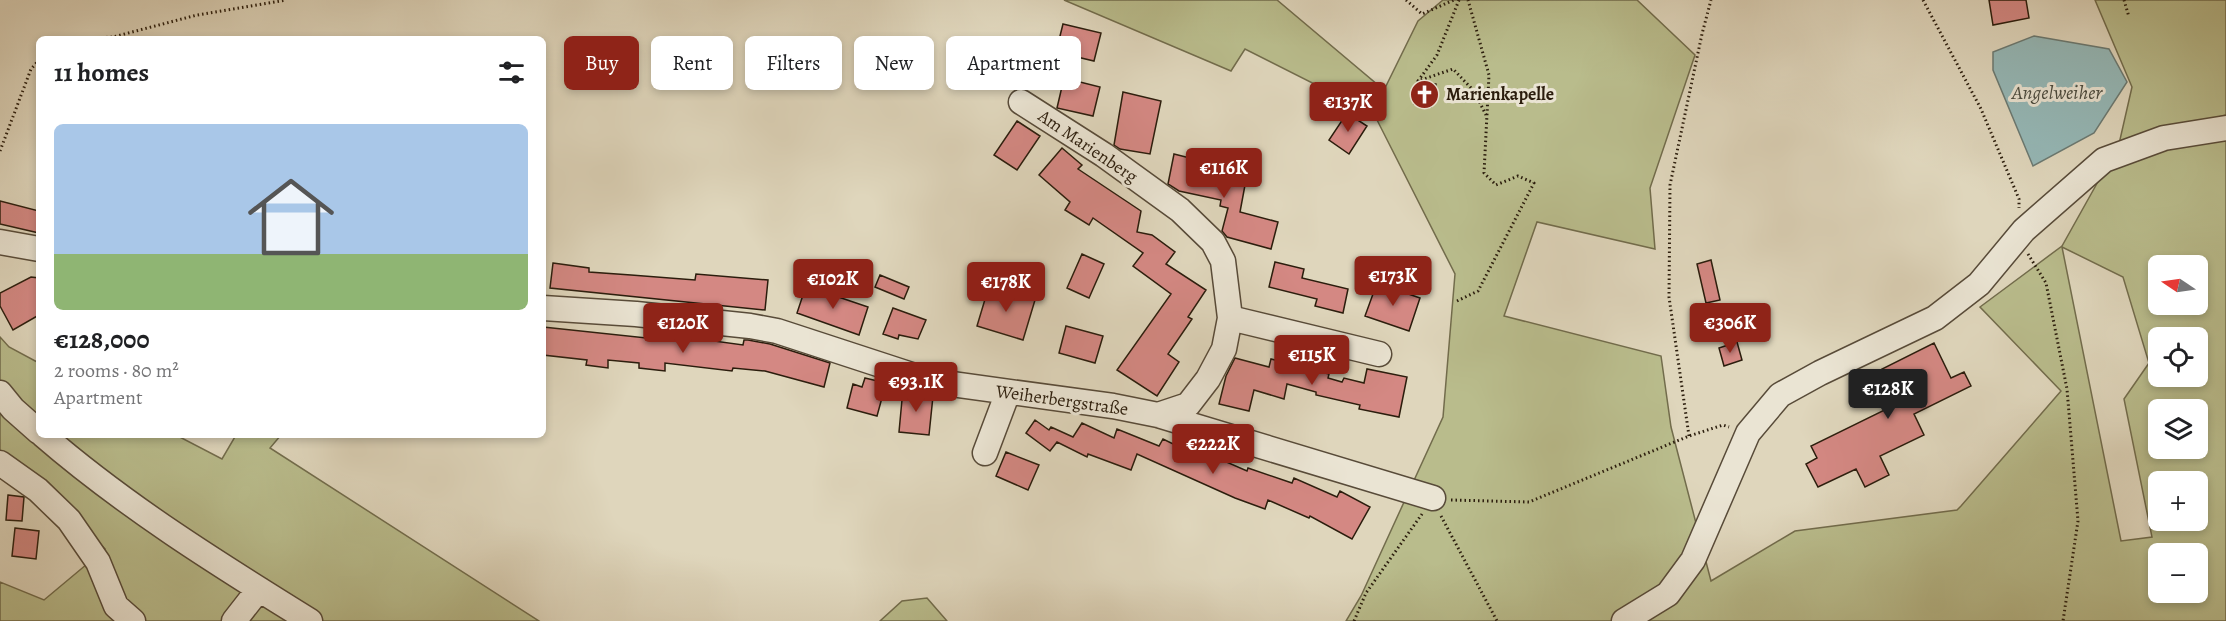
<!DOCTYPE html>
<html lang="en">
<head>
<meta charset="utf-8">
<style>
  :root { --surface:#fff; --page:#f6f6f6; --text:#202124; --muted:#757577; --line:#e0e0e0; --accent:#8f2418 }
  body { margin:0; font-family:Alegreya,serif; background:var(--page); color:var(--text); height:100vh; display:flex; flex-direction:column; font-size:22px; white-space:nowrap }
  * { box-sizing:border-box; margin:0 }
  p { font-size:20px; color:var(--muted) }
  .icon { flex:none; width:33px; height:33px; fill:none; stroke:currentColor; stroke-width:2; stroke-linecap:round; stroke-linejoin:round }
  .map { position:relative; flex:1; overflow:hidden }
  .details { position:absolute; left:36px; top:36px; width:510px; height:402px; display:flex; flex-direction:column; background:var(--surface); border-radius:9px; box-shadow:0 3px 9px #0003 }
  .details>* { flex:none }
  .hud { position:absolute; left:564px; top:36px; width:570px; height:54px; display:flex; gap:12px }
  .needle { width:39px; rotate:283deg }
  .buttons { position:absolute; left:2148px; top:255px; display:grid; gap:12px }
  .buttons a { display:grid; place-items:center; width:60px; height:60px; border-radius:9px; background:var(--surface); box-shadow:0 3px 9px #0003; font-size:30px }
  .price { position:absolute; translate:-50% -51px; padding:0 14px; border-radius:6px; background:var(--accent); color:#fff; font-size:20px; line-height:39px; filter:drop-shadow(0 2px 3px #0008) }
  .price::after { content:''; position:absolute; left:50%; top:36px; width:18px; height:14px; margin-left:-9px; background:inherit; clip-path:polygon(0 0,100% 0,50% 100%) }
  .price.active { background:#222; color:#fff }
  ul { padding:0; list-style:none }
  li { display:grid; align-content:center; gap:12px; height:318px; padding:0 18px }
  li+li { border-top:2px solid var(--line) }
  li span { display:grid; place-items:center; height:186px; border-radius:9px; color:#555 }
  li>.icon { margin-inline-start:auto }
  span .icon { width:108px; height:108px; fill:#fffc; stroke-width:1 }
  li b { font-size:26px }
  h2 { display:flex; justify-content:space-between; align-items:center; height:72px; padding:0 18px; font-size:26px }
  .tag { padding:0 21px; border-radius:9px; background:var(--surface); box-shadow:0 3px 9px #0003; font-size:21px; line-height:54px }
  .tag.active { background:var(--accent); color:#fff }
  .map>svg:first-child { display:block }
  .green { fill:#b9bc8c; stroke:#726c4c; stroke-width:1.5; fill-rule:evenodd }
  .water { fill:#95b8b7; stroke:#6b7a73; stroke-width:1.5 }
  .building { fill:#d48883; stroke:#2b1d0d; stroke-width:1.5 }
  .lines { fill:none; stroke-linecap:round; stroke-linejoin:round }
  .minor-casing { stroke:#584b39; stroke-width:27 }
  .path { stroke:#2b1d0d; stroke-width:3; stroke-dasharray:1.5 3; stroke-linecap:butt }
  .minor { stroke:#eae4d3; stroke-width:24 }
  .labels { text-anchor:middle; dominant-baseline:central; stroke-width:6; stroke-linejoin:round; paint-order:stroke }
  .poi-label { font-size:18px; font-weight:bold; fill:#2b1d0d; stroke:#eae4d3; text-anchor:start }
  .street-label { font-size:18px; fill:#2b1d0d; stroke:#eae4d3 }
  .water-label { font-size:20px; font-style:italic; fill:#4b4c40; stroke:#eae4d3 }
</style>
</head>
<body>
<div class="map">
<svg width="2226" height="621" viewBox="0 0 2226 621">
  <rect width="100%" height="100%" fill="#dfd6bc"/>
  <filter id="stains"><feTurbulence type="fractalNoise" baseFrequency=".00333" numOctaves="4"/><feColorMatrix values="0 0 0 0 .2 0 0 0 0 .09 0 0 0 0 .02 0 0 0 .5 -.17"/></filter>
  <radialGradient id="worn" r=".72"><stop offset=".6" stop-color="#630" stop-opacity="0"/><stop offset="1" stop-color="#630" stop-opacity=".3"/></radialGradient>
  <!-- green -->
  <path class="green" d="M1064,0H1277L1384,90L1418,21L1443,0H1637L1695,55L1650,188L1655,249L1537,222L1504,316L1661,356L1671,427L1711,581L1795,531L1957,510L1961,506L2061,391L1980,307L2062,246L2119,144L2132,87L2095,0H2226V115L2125,143L2164,138L2226,116V621H1346L1361,596L1443,417L1455,274L1374,114L1245,49L1231,71ZM2062,247L2123,277L2149,363L2124,399L2152,537L2121,541ZM2158,266H2198V304H2158ZM2158,338H2198V376H2158ZM2158,410H2198V448H2158ZM2158,482H2198V520H2158ZM2158,554H2198V592H2158Z
    M0,337L9,347L39,363V435H176L222,459L236,435H281L270,448L539,621H0V582L44,600L105,549L51,494L0,452Z
    M927,598L947,621H880L902,601Z"/>
  <!-- water -->
  <path class="water" d="M2034,36L2109,49L2127,82L2094,133L2033,166L1993,70V52Z"/>
  <!-- building -->
  <path class="building" d="M1989,0H2026L2029,18L1993,25Z
    M1063,24L1101,33L1094,61L1056,52Z
    M1064,78L1100,87L1093,116L1057,108Z
    M1418,81L1436,84L1431,107L1414,104Z
    M1123,92L1161,101L1150,154L1120,149L1114,145Z
    M1347,113L1367,126L1349,154L1329,140Z
    M1017,121L1040,136L1017,170L994,155Z
    M1062,148L1082,165L1078,169L1141,211L1137,232L1152,235L1175,252L1166,264L1206,290L1188,317L1192,319L1168,354L1179,362L1157,396L1117,370L1171,294L1133,266L1143,253L1093,218L1089,225L1065,210L1070,202L1039,175Z
    M1174,154L1198,160L1196,170L1226,176L1228,165L1248,169L1240,212L1278,222L1271,249L1227,237L1222,231L1228,208L1220,206L1221,200L1179,191L1168,184Z
    M0,201L39,211V233L0,224Z
    M1082,254L1104,264L1089,298L1067,288Z
    M1711,260L1720,300L1706,303L1697,264Z
    M1275,262L1304,269L1302,278L1348,289L1343,313L1315,306L1317,299L1269,287Z
    M553,263L589,268V272L631,275L695,280L696,274L768,280L765,310L550,288Z
    M880,275L909,287L904,299L875,287Z
    M31,277L39,278V315L13,330L0,306V293Z
    M1377,283L1420,298L1409,331L1365,316Z
    M806,286L868,307L859,335L797,313Z
    M989,286L1035,300L1023,340L977,326Z
    M893,308L926,320L918,339L899,335L898,339L883,334Z
    M1066,326L1103,336L1095,363L1059,353Z
    M543,327L684,342L685,337L743,345L744,340H748L770,344L830,363L824,387L765,371L733,368L732,371L665,363V371L639,368V363L608,360V368L586,365L587,360L543,355Z
    M1737,342L1742,360L1724,366L1719,348Z
    M1934,343L1951,378L1964,372L1971,386L1914,414L1924,435L1880,456L1889,475L1865,487L1856,469L1818,487L1806,464L1817,458L1811,446L1899,403L1882,369Z
    M1235,358L1269,367L1271,359L1329,374L1328,378L1342,382L1344,378L1364,383L1367,369L1407,377L1399,417L1359,409L1360,405L1316,395V392L1287,384L1284,399L1254,390L1249,411L1219,404L1226,376Z
    M865,378L886,383L877,416L847,408L853,384L862,387Z
    M903,389L933,396L929,435L899,432Z
    M1035,420L1049,430L1051,427L1073,437L1082,423L1114,438L1117,429L1159,446L1163,439L1204,459L1206,453L1247,471L1248,468L1292,483L1294,478L1337,497L1340,491L1370,507L1352,539L1310,516L1309,518L1268,500L1265,509L1235,498L1137,454L1131,470L1088,454L1087,457L1057,442L1050,451L1026,433Z
    M1006,452L1039,465L1028,490L996,476Z
    M8,495L24,497L22,521L6,520Z
    M15,528L39,531L36,559L12,556Z"/>
  <g class="lines">
    <defs>
      <path id="minor" d="M1021,102L1104,155L1180,210L1213,242L1223,261L1230,318L1224,349L1208,379L1188,405L1158,415
        M0,242L39,249
        M543,308L636,314L750,326L777,331L930,381L1113,406L1158,415L1433,498
        M1230,318L1379,354
        M0,393L13,409L39,432
        M43,435C125,506 218,564 310,621
        M985,453L1008,392
        M0,463L38,490L69,520L98,562L116,606L133,621
        M234,621L259,589
        M1624,621L1668,594L1693,560L1748,433L1780,395L1820,373L1935,318L1979,284L2024,230L2104,160L2164,138L2226,128"/>
    </defs>
    <!-- minor casing -->
    <use href="#minor" class="minor-casing"/>
    <!-- path -->
    <path class="path" d="M1406,0L1422,14L1454,0
      M1459,0L1437,55L1418,81L1453,69L1474,91L1486,115
      M1923,0L1981,109L2019,199V208
      M2124,0L2129,17
      M79,39L113,37L197,15L286,0
      M0,151L31,69L39,60
      M2028,254L2046,283L2067,389L2078,521L2063,621
      M1457,301L1478,291L1534,183L1518,176L1496,185L1484,173L1489,75L1468,0
      M1689,436L1669,297L1670,185L1702,34L1711,0
      M1451,500L1529,502L1689,436L1723,425L1729,427
      M1441,516L1497,621
      M1354,621L1366,593L1422,514"/>
    <!-- minor -->
    <use href="#minor" class="minor"/>
  </g>
  <!-- icons -->
  <defs>
    <symbol id="church-disc" viewBox="-11 -11 22 22"><circle r="9.5" fill="#8f2418" stroke="#eae4d3"/><path d="M-1.2-6h2.4v3.5h3.3v2.4h-3.3V6h-2.4V-.1h-3.3v-2.4h3.3Z" fill="#fff"/></symbol>
  </defs>
  <g fill-rule="evenodd">
    <use href="#church-disc" x="1408" y="78" width="33" height="33"/>
  </g>
  <g class="labels">
    <!-- poi labels -->
    <g class="poi-label">
      <text x="1446" y="94">Marienkapelle</text>
    </g>
    <!-- street labels -->
    <g class="street-label">
      <text transform="translate(1088 146) rotate(34)">Am Marienberg</text>
      <text transform="translate(1062 400) rotate(8)">Weiherbergstraße</text>
    </g>
    <!-- water labels -->
    <g class="water-label">
      <text x="2057" y="92">Angelweiher</text>
    </g>
  </g>
  <rect width="100%" height="100%" filter="url(#stains)"/>
  <rect width="100%" height="100%" fill="url(#worn)"/>
</svg>
<div class="buttons">
<a><svg class="needle" viewBox="-14 -14 28 28"><path d="M0-13l5 13h-10z" fill="#e53935"/><path d="M0 13l5-13h-10z" fill="#757577"/></svg></a>
<a><svg class="icon" aria-label="locate" viewBox="0 0 24 24"><circle cx="12" cy="12" r="6"/><path d="M12 2v4M12 18v4M2 12h4M18 12h4"/></svg></a>
<a><svg class="icon" aria-label="layers" viewBox="0 0 24 24"><path d="M12 4l9 5-9 5-9-5zM3 14l9 5 9-5"/></svg></a>
<a>+</a>
<a>−</a>
</div>
<b class="price" style="left:1348px;top:133px">€137K</b>
<b class="price" style="left:1224px;top:199px">€116K</b>
<b class="price" style="left:1393px;top:307px">€173K</b>
<b class="price" style="left:833px;top:310px">€102K</b>
<b class="price" style="left:1006px;top:313px">€178K</b>
<b class="price" style="left:683px;top:354px">€120K</b>
<b class="price" style="left:1730px;top:354px">€306K</b>
<b class="price" style="left:1312px;top:386px">€115K</b>
<b class="price" style="left:916px;top:413px">€93.1K</b>
<b class="price active" style="left:1888px;top:420px">€128K</b>
<b class="price" style="left:1213px;top:475px">€222K</b>
<div class="hud">
<a class="tag active">Buy</a>
<a class="tag">Rent</a>
<a class="tag">Filters</a>
<a class="tag">New</a>
<a class="tag">Apartment</a>
</div>
<section class="details">
<h2>11 homes<svg class="icon" aria-label="filters" viewBox="0 0 24 24"><path d="M4 7h16M4 17h16"/><circle cx="9" cy="7" r="2"/><circle cx="15" cy="17" r="2"/></svg></h2>
<ul>
<li><span style="background:linear-gradient(#a9c7e8 70%,#8fb573 0)"><svg class="icon" aria-label="home" viewBox="0 0 24 24"><path d="M3 11l9-7 9 7M6 9v11h12V9"/></svg></span><div><b>€128,000</b><p>2 rooms · 80 m²</p><p>Apartment</p></div></li>
</ul>
</section>
</div>
</body>
</html>
